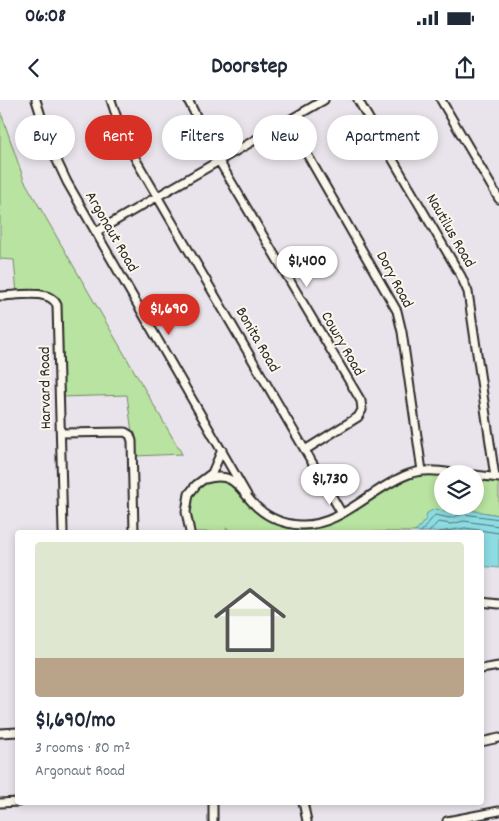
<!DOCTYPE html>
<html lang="en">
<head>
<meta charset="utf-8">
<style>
  :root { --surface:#fff; --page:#f6f6f7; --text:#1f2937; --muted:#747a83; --accent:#d93025 }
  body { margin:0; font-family:Dekko,sans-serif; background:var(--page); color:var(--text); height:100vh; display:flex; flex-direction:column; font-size:19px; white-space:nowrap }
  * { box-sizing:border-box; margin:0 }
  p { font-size:16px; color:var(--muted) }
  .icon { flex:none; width:28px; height:28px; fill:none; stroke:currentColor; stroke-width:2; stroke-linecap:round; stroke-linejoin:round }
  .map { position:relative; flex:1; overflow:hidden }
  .side { position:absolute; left:15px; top:430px; width:469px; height:275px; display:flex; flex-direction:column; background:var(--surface); border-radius:5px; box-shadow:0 2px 8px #0003 }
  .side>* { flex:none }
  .banner { position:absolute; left:15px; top:15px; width:470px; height:45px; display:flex; gap:10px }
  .controls { position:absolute; left:434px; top:365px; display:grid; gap:10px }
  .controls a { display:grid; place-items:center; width:50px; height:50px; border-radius:50%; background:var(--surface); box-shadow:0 2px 8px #0003; font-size:25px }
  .price { position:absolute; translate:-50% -42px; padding:0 11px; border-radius:18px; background:#fff; color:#222; font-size:16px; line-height:32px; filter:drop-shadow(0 1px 2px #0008) }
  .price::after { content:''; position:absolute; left:50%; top:30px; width:15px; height:11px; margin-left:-8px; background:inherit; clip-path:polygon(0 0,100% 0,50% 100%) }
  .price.active { background:var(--accent); color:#fff }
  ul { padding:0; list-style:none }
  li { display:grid; align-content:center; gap:10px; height:265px; padding:0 20px }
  li span { display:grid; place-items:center; height:155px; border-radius:5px; color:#555 }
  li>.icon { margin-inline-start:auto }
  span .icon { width:90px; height:90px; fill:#fffc; stroke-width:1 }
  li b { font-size:21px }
  .pill { padding:0 18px; border-radius:22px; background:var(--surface); box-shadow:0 2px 8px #0003; font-size:18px; line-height:45px }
  .pill.active { background:var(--accent); color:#fff }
  .status { display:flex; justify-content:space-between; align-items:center; height:35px; padding:0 25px; background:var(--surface); direction:ltr }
  .status svg { height:14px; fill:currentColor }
  header { display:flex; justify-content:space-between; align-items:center; height:65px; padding:0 20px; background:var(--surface); font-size:22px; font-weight:800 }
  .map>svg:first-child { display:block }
  .green { fill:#b8e3a0; stroke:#728766 }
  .water { fill:#8cdde3; stroke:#659699 }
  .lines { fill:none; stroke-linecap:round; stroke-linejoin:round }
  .shore { stroke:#527275; stroke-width:1 }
  .street-casing { stroke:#2b2b2b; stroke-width:11 }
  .street { stroke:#fbf7ec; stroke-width:7 }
  .labels { text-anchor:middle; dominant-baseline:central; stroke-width:4; stroke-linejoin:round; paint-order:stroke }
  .street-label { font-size:16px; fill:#2b2b2b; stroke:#fbf7ec }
</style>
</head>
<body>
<div class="status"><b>06:08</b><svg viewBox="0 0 49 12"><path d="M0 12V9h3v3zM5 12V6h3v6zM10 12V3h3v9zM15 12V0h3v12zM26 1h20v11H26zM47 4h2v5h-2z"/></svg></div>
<header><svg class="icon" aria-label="back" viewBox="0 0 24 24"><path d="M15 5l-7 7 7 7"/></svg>Doorstep<svg class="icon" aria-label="share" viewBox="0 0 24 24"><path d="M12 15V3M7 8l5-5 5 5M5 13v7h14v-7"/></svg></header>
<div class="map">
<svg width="499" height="721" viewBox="0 0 499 721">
  <rect width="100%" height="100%" fill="#e9e4eb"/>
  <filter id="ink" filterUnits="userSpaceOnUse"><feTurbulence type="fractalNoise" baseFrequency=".02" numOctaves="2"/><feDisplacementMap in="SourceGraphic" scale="10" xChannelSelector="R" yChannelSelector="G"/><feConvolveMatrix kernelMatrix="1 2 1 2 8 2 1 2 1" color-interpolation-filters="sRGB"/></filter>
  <g filter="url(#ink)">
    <!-- green -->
    <path class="green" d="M0,10L24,80L182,354L135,356L127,295L61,297L58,197L17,195L14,160L0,159Z
      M420,372L468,374H442V406H475V375L499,378V415L463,409L450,413L435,409L415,432H235L226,428L228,432H193L186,403L199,383L221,380L238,387L251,403L295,426L348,414L382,392Z"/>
    <!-- water -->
    <path class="water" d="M435,409L450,413L463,409L499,415V468L481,466V432H415L426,419L427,413Z"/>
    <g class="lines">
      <!-- shore -->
      <path class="shore" d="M421,432L435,415L450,418L464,414L499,419
        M429,432L438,422L451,424L464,421L499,426
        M439,432L465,428L499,433"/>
      <defs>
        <path id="street" d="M36,0L51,48L67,82L247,395
          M111,0L122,33L136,60L341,412
          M188,0L219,61L361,301L362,310L358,317L305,350
          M358,0L461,176L468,192L495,377
          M441,0L499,99
          M288,21L397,211L402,232L422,371
          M96,132L324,0
          M0,196C16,196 49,188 57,205L63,432
          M61,333L125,332L130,335L132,341L134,432
          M475,375L499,378
          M206,379C237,370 240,393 258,408C269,418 285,424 300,425C341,427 372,387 409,374C426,368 444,372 462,374
          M190,432L186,412L189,394L196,385L212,373L222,350
          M481,502L499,504
          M481,569L499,566
          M0,633L18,632
          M481,642L499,638
          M213,702V721
          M303,702L307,721
          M0,703L18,702
          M447,721L499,711"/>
      </defs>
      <!-- street casing -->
      <use href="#street" class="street-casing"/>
      <!-- street -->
      <use href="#street" class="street"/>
    </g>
  </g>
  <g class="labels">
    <!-- street labels -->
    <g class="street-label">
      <text transform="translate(450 131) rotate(60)">Nautilus Road</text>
      <text transform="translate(111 132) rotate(60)">Argonaut Road</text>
      <text transform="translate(394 180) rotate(62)">Dory Road</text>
      <text transform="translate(257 240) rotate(60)">Bonita Road</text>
      <text transform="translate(342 244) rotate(60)">Cowry Road</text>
      <text transform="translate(46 288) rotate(-91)">Harvard Road</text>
    </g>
  </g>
</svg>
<div class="controls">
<a><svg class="icon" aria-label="layers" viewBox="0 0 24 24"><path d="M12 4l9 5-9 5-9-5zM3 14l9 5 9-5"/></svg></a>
</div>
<b class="price" style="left:307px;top:188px">$1,400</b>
<b class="price active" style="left:169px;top:236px">$1,690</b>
<b class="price" style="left:330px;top:406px">$1,730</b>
<div class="banner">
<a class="pill">Buy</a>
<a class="pill active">Rent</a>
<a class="pill">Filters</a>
<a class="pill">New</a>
<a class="pill">Apartment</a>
</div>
<section class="side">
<ul>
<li><span style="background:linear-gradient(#dfe7d0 75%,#b9a48a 0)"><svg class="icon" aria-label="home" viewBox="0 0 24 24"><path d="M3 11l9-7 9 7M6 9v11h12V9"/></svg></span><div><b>$1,690/mo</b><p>3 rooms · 80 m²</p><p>Argonaut Road</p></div></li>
</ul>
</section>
</div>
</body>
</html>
